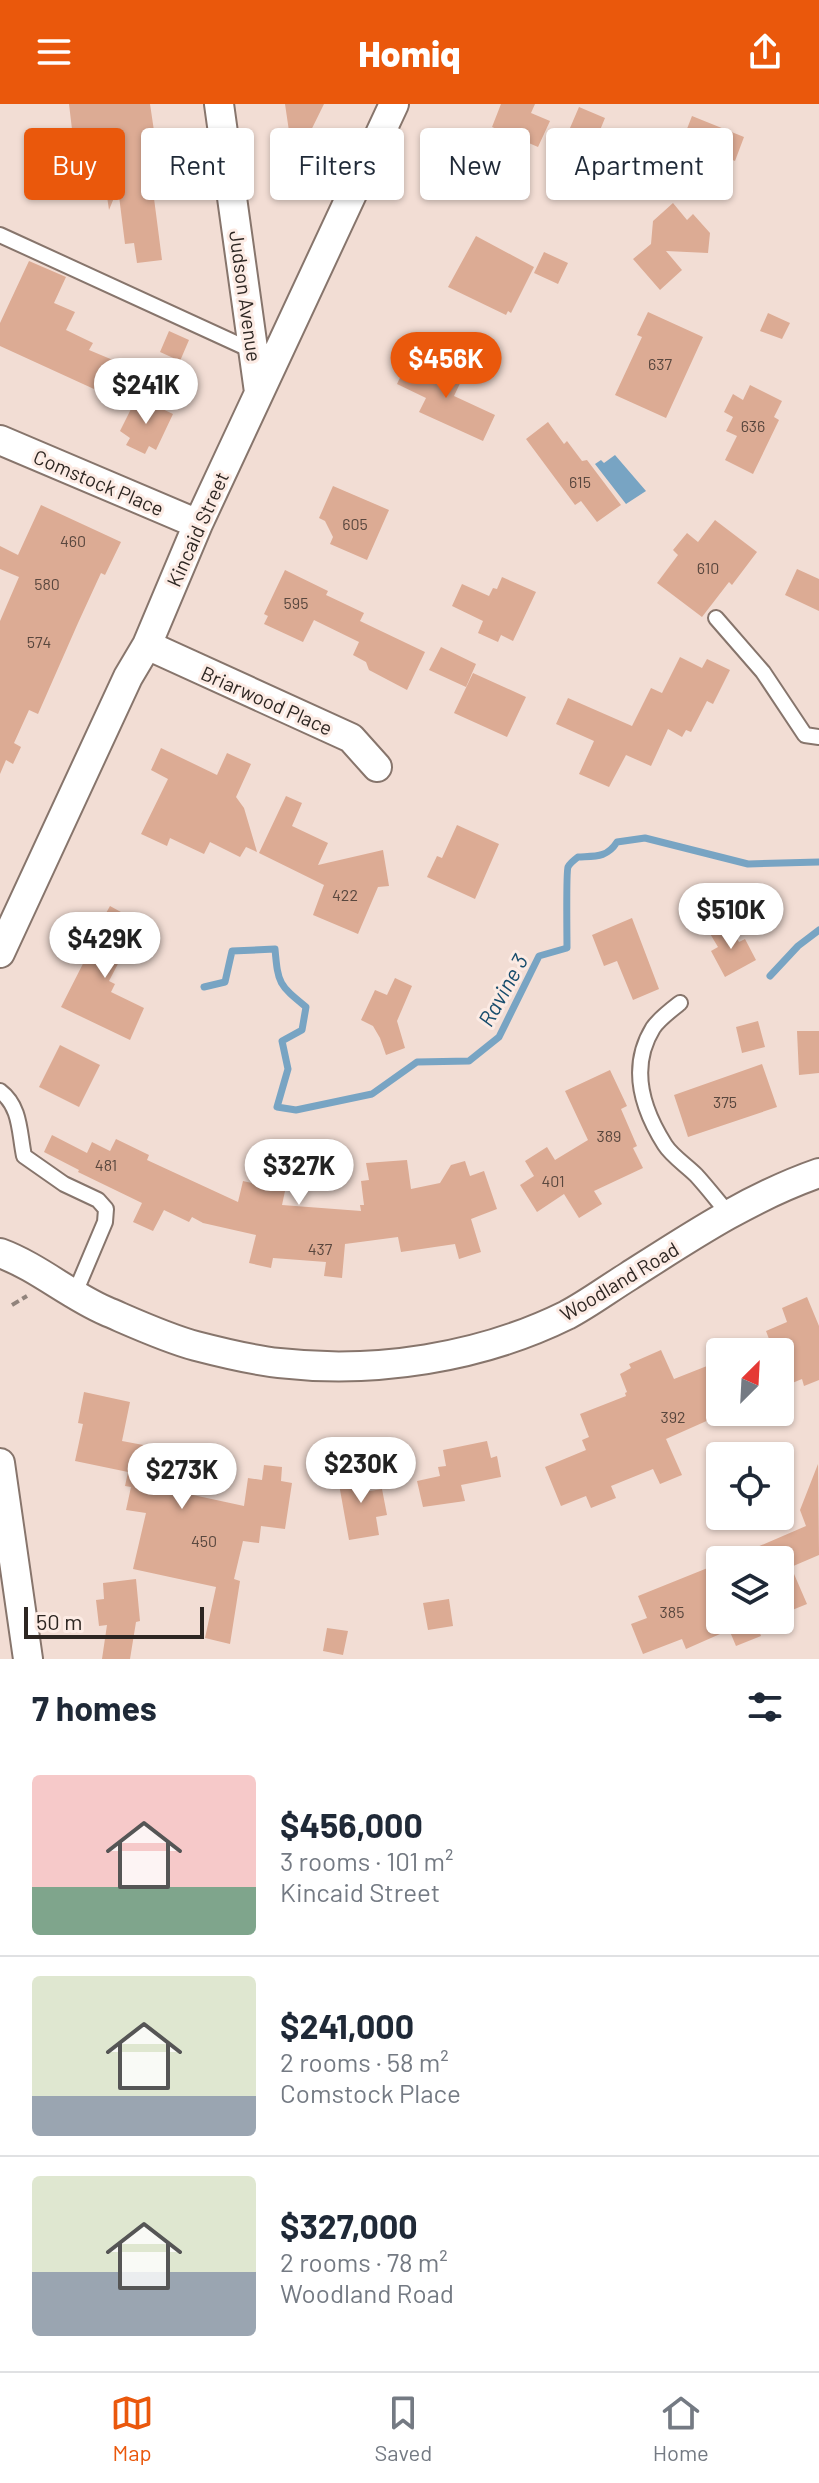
<!DOCTYPE html>
<html lang="en">
<head>
<meta charset="utf-8">
<style>
  :root { --surface:#fff; --page:#f6f6f7; --text:#1f2937; --muted:#747a83; --line:#e0e1e3; --accent:#ea580c }
  body { margin:0; font-family:Barlow,sans-serif; background:var(--page); color:var(--text); height:100vh; display:flex; flex-direction:column; font-size:30px; white-space:nowrap }
  * { box-sizing:border-box; margin:0 }
  p { font-size:26px; color:var(--muted) }
  .icon { flex:none; width:44px; height:44px; fill:none; stroke:currentColor; stroke-width:2; stroke-linecap:round; stroke-linejoin:round }
  .map { position:relative; height:1555px; overflow:hidden }
  .details { display:flex; flex-direction:column; background:var(--surface); flex:1 }
  .details>* { flex:none }
  .hud { position:absolute; left:24px; top:24px; width:772px; height:72px; display:flex; gap:16px }
  .needle { width:52px; rotate:24deg }
  .tools { position:absolute; left:706px; top:1234px; display:grid; gap:16px }
  .tools a { display:grid; place-items:center; width:88px; height:88px; border-radius:8px; background:var(--surface); box-shadow:0 2px 6px #0004; font-size:40px }
  .scale { position:absolute; left:24px; bottom:20px; width:180px; box-sizing:border-box; padding-left:8px; border:4px solid #2d2622; border-top:0; font-size:22px; line-height:28px; white-space:nowrap; color:#2d2622; -webkit-text-stroke:6px #fcebe4; paint-order:stroke }
  .price { position:absolute; translate:-50% -68px; padding:0 18px; border-radius:28px; background:#fff; color:#222; font-size:26px; line-height:52px; filter:drop-shadow(0 2px 4px #0008) }
  .price::after { content:''; position:absolute; left:50%; top:48px; width:24px; height:18px; margin-left:-12px; background:inherit; clip-path:polygon(0 0,100% 0,50% 100%) }
  .price.selected { background:var(--accent); color:#fff }
  ul { padding:0; list-style:none }
  li { display:flex; align-items:center; gap:24px; height:200px; padding:0 32px }
  li+li { border-top:2px solid var(--line) }
  li span { display:grid; place-items:center; flex:none; width:224px; height:160px; border-radius:8px; color:#555 }
  li>.icon { margin-inline-start:auto }
  span .icon { width:96px; height:96px; fill:#fffc; stroke-width:1 }
  li b { font-size:34px }
  h2 { display:flex; justify-content:space-between; align-items:center; height:96px; padding:0 32px; font-size:34px }
  .tag { padding:0 28px; border-radius:8px; background:var(--surface); box-shadow:0 2px 6px #0004; font-size:28px; line-height:72px }
  .tag.selected { background:var(--accent); color:#fff }
  header { display:flex; justify-content:space-between; align-items:center; height:104px; padding:0 32px; background:var(--accent); color:#fff; font-size:36px; font-weight:800 }
  .dock { display:flex; justify-content:space-around; align-items:center; height:112px; border-top:2px solid var(--line); background:var(--surface); font-size:22px; color:var(--muted) }
  .dock a { display:grid; justify-items:center; gap:4px }
  .dock .selected { color:var(--accent) }
  .map>svg:first-child { display:block }
  .water { fill:#78a4c3 }
  .lines { fill:none; stroke-linecap:round; stroke-linejoin:round }
  .stream { stroke:#78a4c3; stroke-width:7 }
  .building { fill:#dcab94 }
  .lane-casing { stroke:#87756c; stroke-width:18 }
  .street-casing { stroke:#87756c; stroke-width:32 }
  .path { stroke:#91837c; stroke-width:4; stroke-dasharray:8 4; stroke-linecap:butt }
  .lane { stroke:#fff; stroke-width:14 }
  .street { stroke:#fff; stroke-width:28 }
  .labels { text-anchor:middle; dominant-baseline:central; stroke-width:6; stroke-linejoin:round; paint-order:stroke }
  .number-label { font-size:16px; fill:#59473e }
  .street-label { font-size:20px; fill:#2d2622; stroke:#fcebe4 }
  .water-label { font-size:22px; font-style:italic; fill:#164c6c; stroke:#fcebe4 }
</style>
</head>
<body>
<header><svg class="icon" aria-label="menu" viewBox="0 0 24 24"><path d="M4 6h16M4 12h16M4 18h16"/></svg>Homiq<svg class="icon" aria-label="share" viewBox="0 0 24 24"><path d="M12 15V3M7 8l5-5 5 5M5 13v7h14v-7"/></svg></header>
<div class="map">
<svg width="819" height="1555" viewBox="0 0 819 1555">
  <rect width="100%" height="100%" fill="#f2ddd4"/>
  <!-- water -->
  <path class="water" d="M615,351L646,387L626,400L595,360L601,356L604,359Z"/>
  <g class="lines">
    <!-- stream -->
    <path class="stream" d="M770,872L798,842L819,826
      M204,883L225,878L232,847L275,845C278,880 279,881 306,903L302,926L282,937L288,965L277,1003L296,1006L372,990L417,958L469,957L499,933L539,852L567,844C567,832 566,768 568,763C570,759 574,756 578,753C595,752 607,754 617,738L645,734L748,760L819,758"/>
  </g>
  <!-- building -->
  <path class="building" d="M69,0H150L157,47L148,48L162,156L137,159L134,139L125,140L118,84L109,106L104,72L78,76Z
    M285,0H324L294,61Z
    M501,0H535L531,9L550,17L538,43L492,23Z
    M579,3L605,14L596,36L570,24Z
    M692,12L744,33L735,57L683,35Z
    M673,99L687,116L693,110L710,129L708,149L666,147L682,166L660,186L633,155L651,140L653,117Z
    M476,132L534,163L511,209L508,207L506,211L448,183Z
    M544,148L568,159L558,180L534,169Z
    M29,157L66,173L54,199L75,208L66,226L93,239L89,246L132,264L118,296L0,242V219Z
    M648,208L703,233L666,314L615,291L642,233L637,231Z
    M768,209L790,219L782,235L760,227Z
    M169,227L189,236L180,257L160,248Z
    M408,257L436,270L440,262L463,273L454,292L495,311L483,337L419,308L426,294L397,280Z
    M750,281L782,297L774,313L779,316L753,370L725,356L737,332L726,327L733,313L724,308L733,290L743,296Z
    M137,293L173,310L156,346L149,342L145,350L126,341L130,334L120,327Z
    M548,318L564,340L567,337L582,357L587,356L621,401L597,418L581,397L575,401L526,335Z
    M333,382L389,406L367,456L330,440L333,433L325,417L319,414Z
    M41,401L121,438L105,471L101,469L78,519L38,610L29,606L14,639L21,643L13,660L6,656L0,670V517L19,473L0,465V442L18,451Z
    M715,416L757,448L732,481L729,478L702,513L657,479L678,451L673,446L687,429L698,438Z
    M797,465L819,475V507L785,491Z
    M285,466L328,487L326,491L364,509L360,517L425,548L407,586L369,566L366,558L353,551L359,538L314,516L303,538L264,520L268,512L264,510Z
    M502,473L536,488L513,537L501,531L498,538L478,529L483,517L452,502L462,480L489,492L493,484L497,485Z
    M441,543L476,560L466,583L429,566Z
    M680,553L702,564L707,555L730,566L713,600L707,597L691,628L686,626L682,633L668,625L651,662L626,651L609,683L579,670L594,637L556,620L568,594L632,622L651,584L662,589Z
    M473,569L526,593L507,633L454,609Z
    M161,644L217,671L227,649L251,660L236,693L244,704L257,748L246,743L240,753L210,738L204,750L170,734L167,742L141,730L168,675L151,666Z
    M286,692L302,699L292,722L328,739L318,761L383,746L389,782L378,783L358,830L313,811L324,781L259,749Z
    M457,721L499,740L475,795L427,773L437,752L442,754Z
    M110,802L130,813L123,826L133,831L109,877L115,880L111,888L144,904L130,936L61,903L94,838L91,836Z
    M632,814L659,885L633,896L617,857L604,862L592,831Z
    M727,819L739,838L745,835L756,856L725,873L711,847L718,843L709,828Z
    M395,874L412,882L397,917L405,944L386,951L380,934L373,922L361,916L375,886L387,891Z
    M758,917L765,943L742,949L736,923Z
    M797,927H819V969L799,971Z
    M60,941L100,961L79,1003L39,983Z
    M762,960L777,1003L688,1033L674,991Z
    M610,966L627,1002L621,1005L637,1042L633,1044L643,1064L594,1087L602,1100L579,1114L564,1090L537,1108L520,1081L534,1072L525,1057L547,1043L555,1056L588,1036L565,987Z
    M52,1031L87,1049L92,1038L110,1047L116,1035L149,1051L147,1056L238,1098L243,1077L285,1087L282,1101L361,1107L360,1101H364L361,1077L369,1076L366,1059L407,1056L411,1085L440,1079L451,1061L465,1057L470,1072L484,1067L497,1105L471,1115L481,1148L459,1155L455,1140L401,1148L398,1133L345,1140L342,1174L324,1172L326,1158L273,1154L271,1164L249,1159L256,1131L203,1119L192,1113L189,1118L164,1106L153,1127L133,1118L142,1099L78,1068L79,1066L44,1048Z
    M807,1193L819,1222V1276L804,1282L802,1275L780,1284V1248H774L766,1227L787,1218L782,1204Z
    M661,1246L674,1275L707,1262L720,1292V1311L666,1335L682,1371L660,1380L653,1365L611,1382L616,1394L591,1404L586,1392L561,1402L545,1363L586,1346L582,1336L589,1333L580,1310L626,1292L625,1289L627,1288L620,1270L631,1264L629,1260Z
    M84,1288L130,1298L122,1337L170,1346L167,1363L174,1364L170,1386L244,1402L248,1374L262,1376L264,1361L282,1363L281,1377L292,1379L285,1425L261,1422L259,1439L243,1437L234,1475L240,1477L230,1540L205,1534L216,1483L133,1465L146,1409L126,1406L131,1383L125,1382L128,1368L75,1357L83,1320L78,1319Z
    M487,1337L491,1354L497,1352L501,1373L461,1381L465,1397L423,1403L417,1377L440,1372L438,1363L446,1362L443,1346Z
    M818,1360L819,1451L791,1463L807,1500L780,1511V1456H727L806,1422L800,1406Z
    M355,1366L357,1375L368,1373L370,1387L382,1385L387,1411L376,1413L379,1431L349,1436L337,1369Z
    M720,1459V1530L686,1545L682,1535L643,1550L631,1520L647,1514L638,1492Z
    M136,1475L140,1517L136,1518L130,1555H102L107,1521L99,1522L96,1496L104,1495L103,1479Z
    M449,1495L453,1522L428,1526L423,1499Z
    M725,1516H755L761,1532L736,1542Z
    M327,1524L348,1527L343,1551L323,1547Z"/>
  <g class="lines">
    <defs>
      <path id="lane" d="M0,131L253,247
        M716,514L763,568L805,631L819,633
        M680,899C671,906 659,915 653,924C629,963 642,1005 665,1041C672,1052 686,1061 696,1071C707,1083 717,1096 728,1109
        M0,987C21,1003 19,1028 24,1052L64,1080L98,1096L106,1105L105,1118L75,1189"/>
      <path id="street" d="M219,0L259,288
        M0,336L198,420
        M147,541L351,634L377,663
        M0,849L128,573L147,541L198,420L394,0
        M0,1149C38,1163 69,1191 106,1207C134,1219 166,1234 196,1242C223,1249 251,1256 279,1259C375,1270 480,1254 567,1211C588,1200 608,1185 629,1172C690,1133 750,1093 819,1069
        M0,1359L28,1555"/>
    </defs>
    <!-- lane casing -->
    <use href="#lane" class="lane-casing"/>
    <!-- street casing -->
    <use href="#street" class="street-casing"/>
    <!-- path -->
    <path class="path" d="M12,1201L27,1192"/>
    <!-- lane -->
    <use href="#lane" class="lane"/>
    <!-- street -->
    <use href="#street" class="street"/>
  </g>
  <g class="labels">
    <!-- number labels -->
    <g class="number-label">
      <text x="660" y="259">637</text>
      <text x="753" y="321">636</text>
      <text x="580" y="377">615</text>
      <text x="355" y="419">605</text>
      <text x="73" y="436">460</text>
      <text x="708" y="463">610</text>
      <text x="47" y="479">580</text>
      <text x="296" y="498">595</text>
      <text x="39" y="537">574</text>
      <text x="345" y="790">422</text>
      <text x="725" y="997">375</text>
      <text x="609" y="1031">389</text>
      <text x="106" y="1060">481</text>
      <text x="553" y="1076">401</text>
      <text x="320" y="1144">437</text>
      <text x="673" y="1312">392</text>
      <text x="204" y="1436">450</text>
      <text x="672" y="1507">385</text>
    </g>
    <!-- street labels -->
    <g class="street-label">
      <text transform="translate(246 192) rotate(82)">Judson Avenue</text>
      <text transform="translate(99 378) rotate(23)">Comstock Place</text>
      <text transform="translate(197 425) rotate(-66)">Kincaid Street</text>
      <text transform="translate(267 596) rotate(24)">Briarwood Place</text>
      <text transform="translate(619 1177) rotate(-31)">Woodland Road</text>
    </g>
    <!-- water labels -->
    <g class="water-label">
      <text transform="translate(502 886) rotate(-61)">Ravine 3</text>
    </g>
  </g>
</svg>
<div class="tools">
<a><svg class="needle" viewBox="-14 -14 28 28"><path d="M0-13l5 13h-10z" fill="#e53935"/><path d="M0 13l5-13h-10z" fill="#747a83"/></svg></a>
<a><svg class="icon" aria-label="locate" viewBox="0 0 24 24"><circle cx="12" cy="12" r="6"/><path d="M12 2v4M12 18v4M2 12h4M18 12h4"/></svg></a>
<a><svg class="icon" aria-label="layers" viewBox="0 0 24 24"><path d="M12 4l9 5-9 5-9-5zM3 14l9 5 9-5"/></svg></a>
</div>
<div class="scale">50 m</div>
<b class="price selected" style="left:446px;top:296px">$456K</b>
<b class="price" style="left:146px;top:322px">$241K</b>
<b class="price" style="left:731px;top:847px">$510K</b>
<b class="price" style="left:105px;top:876px">$429K</b>
<b class="price" style="left:299px;top:1103px">$327K</b>
<b class="price" style="left:361px;top:1401px">$230K</b>
<b class="price" style="left:182px;top:1407px">$273K</b>
<div class="hud">
<a class="tag selected">Buy</a>
<a class="tag">Rent</a>
<a class="tag">Filters</a>
<a class="tag">New</a>
<a class="tag">Apartment</a>
</div>
</div>
<section class="details">
<h2>7 homes<svg class="icon" aria-label="filters" viewBox="0 0 24 24"><path d="M4 7h16M4 17h16"/><circle cx="9" cy="7" r="2"/><circle cx="15" cy="17" r="2"/></svg></h2>
<ul>
<li><span style="background:linear-gradient(#f6c9c9 70%,#7fa58c 0)"><svg class="icon" aria-label="home" viewBox="0 0 24 24"><path d="M3 11l9-7 9 7M6 9v11h12V9"/></svg></span><div><b>$456,000</b><p>3 rooms · 101 m²</p><p>Kincaid Street</p></div></li>
<li><span style="background:linear-gradient(#dfe7d0 75%,#9aa5b1 0)"><svg class="icon" aria-label="home" viewBox="0 0 24 24"><path d="M3 11l9-7 9 7M6 9v11h12V9"/></svg></span><div><b>$241,000</b><p>2 rooms · 58 m²</p><p>Comstock Place</p></div></li>
<li><span style="background:linear-gradient(#dfe7d0 60%,#9aa5b1 0)"><svg class="icon" aria-label="home" viewBox="0 0 24 24"><path d="M3 11l9-7 9 7M6 9v11h12V9"/></svg></span><div><b>$327,000</b><p>2 rooms · 78 m²</p><p>Woodland Road</p></div></li>
</ul>
</section>
<nav class="dock">
<a class="selected"><svg class="icon" aria-label="map" viewBox="0 0 24 24"><path d="M3 6l6-2 6 2 6-2v14l-6 2-6-2-6 2zM9 4v14M15 6v14"/></svg>Map</a>
<a><svg class="icon" aria-label="saved" viewBox="0 0 24 24"><path d="M7 4h10v16l-5-4-5 4z"/></svg>Saved</a>
<a><svg class="icon" aria-label="home" viewBox="0 0 24 24"><path d="M3 11l9-7 9 7M6 9v11h12V9"/></svg>Home</a>
</nav>
</body>
</html>
